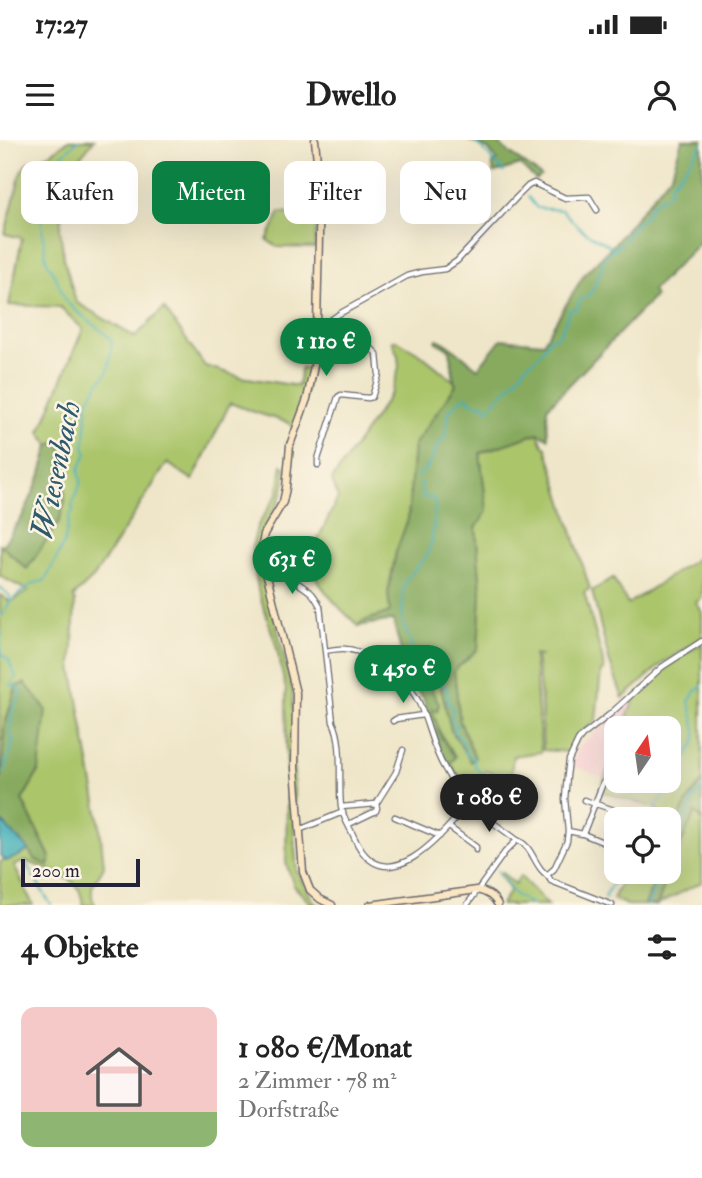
<!DOCTYPE html>
<html lang="de">
<head>
<meta charset="utf-8">
<style>
  :root { --surface:#fff; --page:#f2f2f2; --text:#222; --muted:#767676; --accent:#0b8043 }
  body { margin:0; font-family:"IM FELL Double Pica",serif; background:var(--page); color:var(--text); height:100vh; display:flex; flex-direction:column; font-size:26px; white-space:nowrap }
  * { box-sizing:border-box; margin:0 }
  p { font-size:23px; color:var(--muted) }
  .icon { flex:none; width:38px; height:38px; fill:none; stroke:currentColor; stroke-width:2; stroke-linecap:round; stroke-linejoin:round }
  .map { position:relative; height:765px; overflow:hidden }
  .details { display:flex; flex-direction:column; background:var(--surface); flex:1 }
  .details>* { flex:none }
  .banner { position:absolute; left:21px; top:21px; width:662px; height:63px; display:flex; gap:14px }
  .needle { width:46px; rotate:13deg }
  .buttons { position:absolute; left:604px; top:576px; display:grid; gap:14px }
  .buttons a { display:grid; place-items:center; width:77px; height:77px; border-radius:14px; background:var(--surface); box-shadow:0 7px 28px #0002; font-size:35px }
  .scale { position:absolute; left:21px; bottom:18px; width:119px; box-sizing:border-box; padding-left:7px; border:4px solid #22223b; border-top:0; font-size:19px; line-height:24px; white-space:nowrap; color:#22223b; -webkit-text-stroke:5px #fcf5e5; paint-order:stroke }
  .price { position:absolute; translate:-50% -60px; padding:0 16px; border-radius:24px; background:var(--accent); color:#fff; font-size:23px; line-height:46px; filter:drop-shadow(0 2px 4px #0008) }
  .price::after { content:''; position:absolute; left:50%; top:42px; width:21px; height:16px; margin-left:-10px; background:inherit; clip-path:polygon(0 0,100% 0,50% 100%) }
  .price.current { background:#222; color:#fff }
  ul { padding:0; list-style:none }
  li { display:flex; align-items:center; gap:21px; height:175px; padding:0 21px }
  li span { display:grid; place-items:center; flex:none; width:196px; height:140px; border-radius:14px; color:#555 }
  li>.icon { margin-inline-start:auto }
  span .icon { width:84px; height:84px; fill:#fffc; stroke-width:1 }
  li b { font-size:30px }
  h2 { display:flex; justify-content:space-between; align-items:center; height:84px; padding:0 21px; font-size:30px }
  .pill { padding:0 24px; border-radius:14px; background:var(--surface); box-shadow:0 7px 28px #0002; font-size:24px; line-height:63px }
  .pill.current { background:var(--accent); color:#fff }
  .status { display:flex; justify-content:space-between; align-items:center; height:49px; padding:0 35px; background:var(--surface); direction:ltr }
  .status svg { height:19px; fill:currentColor }
  header { display:flex; justify-content:space-between; align-items:center; height:91px; padding:0 21px; background:var(--surface); font-size:32px; font-weight:700 }
  .map>svg:first-child { display:block }
  .built { fill:#f7cfd3 }
  .green { fill:#aac56b; stroke:#667453; stroke-width:2 }
  .forest { fill:#87aa5f; stroke:#54664d; stroke-width:2 }
  .water { fill:#3fafb8; stroke:#30687a; stroke-width:2 }
  .lines { fill:none; stroke-linecap:round; stroke-linejoin:round }
  .stream { stroke:#3fafb8; stroke-width:2 }
  .street-casing { stroke:#6a676d; stroke-width:7 }
  .secondary-casing { stroke:#6a676d; stroke-width:9 }
  .street { stroke:#fff; stroke-width:4.5 }
  .secondary { stroke:#fbe6c3; stroke-width:6 }
  .labels { text-anchor:middle; dominant-baseline:central; stroke-width:5; stroke-linejoin:round; paint-order:stroke }
  .water-label { font-size:32px; font-style:italic; fill:#2e5a6d; stroke:#fcf5e5 }
</style>
</head>
<body>
<div class="status"><b>17:27</b><svg viewBox="0 0 49 12"><path d="M0 12V9h3v3zM5 12V6h3v6zM10 12V3h3v9zM15 12V0h3v12zM26 1h20v11H26zM47 4h2v5h-2z"/></svg></div>
<header><svg class="icon" aria-label="menu" viewBox="0 0 24 24"><path d="M4 6h16M4 12h16M4 18h16"/></svg>Dwello<svg class="icon" aria-label="person" viewBox="0 0 24 24"><circle cx="12" cy="8" r="4"/><path d="M4 21q1-7 8-7t8 7"/></svg></header>
<div class="map">
<svg width="702" height="765" viewBox="0 0 702 765">
  <rect width="100%" height="100%" fill="#fcf5e5"/>
  <filter id="ink" filterUnits="userSpaceOnUse"><feTurbulence type="fractalNoise" baseFrequency=".0143" numOctaves="2"/><feDisplacementMap in="SourceGraphic" scale="14" xChannelSelector="R" yChannelSelector="G"/><feConvolveMatrix kernelMatrix="1 2 1 2 8 2 1 2 1" color-interpolation-filters="sRGB"/></filter>
  <filter id="wash" filterUnits="userSpaceOnUse"><feTurbulence type="fractalNoise" baseFrequency=".00686" numOctaves="4" result="noise"/><feDisplacementMap in="SourceGraphic" scale="28" xChannelSelector="R" yChannelSelector="G"/><feGaussianBlur stdDeviation="1.57" result="paint"/><feColorMatrix in="noise" values="0 0 0 0 0 0 0 0 0 0 0 0 0 0 0 0 0 1.4 0 .05"/><feComposite in="paint" operator="in"/></filter>
  <g filter="url(#wash)">
    <rect width="100%" height="100%" fill="#efe6c9"/>
    <!-- built -->
    <path class="built" d="M636,555L623,588H616V607L604,638L571,625L579,607Z"/>
    <!-- green -->
    <path class="green" d="M69,0H94L72,27L66,41L60,89L64,119L76,162L135,197L164,168L205,226L241,237L298,246L301,228L310,229L305,253L293,287L289,283L254,272L230,263L193,340L167,323L94,437L73,457L75,461L72,526L99,679L104,726L92,747V757L95,765H84C82,760 81,753 78,748C68,734 42,728 26,721L14,725L33,765H0V722L21,715L29,710L34,719L50,717L22,660L39,631L16,547L4,588L2,635L0,633V455L11,462L28,451L0,436V404L27,429L59,302L49,305L40,292L83,189L60,167L9,165L22,98L5,94L21,32L27,23L50,14Z
      M280,72L317,76L315,108L277,107L267,100Z
      M396,200L419,213L454,241L456,245L414,305L408,379L396,412L388,453L391,472L362,482L359,486C337,467 319,447 307,422L338,358L332,340L392,252L399,227L398,216L392,201Z
      M538,293L543,305L546,307L590,449L584,452L602,517L604,530L601,531L596,580C585,589 575,598 570,612L543,610L541,559L536,516H542L534,515L541,612L513,616L510,645L492,632L486,631L479,643L486,669L468,654L461,645L460,638L449,622L455,616C437,592 429,575 432,544L440,543L451,590L475,618L460,582L454,530L478,509L481,453L476,388L487,370L480,313Z
      M282,325L286,328C285,337 285,348 281,356C272,380 257,389 260,418L292,549L294,576V695L297,733L315,763L318,765H312L294,746L286,723L287,661L286,550L276,505L258,450L252,408L257,387L278,353Z
      M702,415V458L696,462L702,472V498L664,522L623,558L609,520L592,451L613,438L628,464Z
      M702,503V642C685,660 678,683 669,704L668,679H653L658,669L600,651L616,607V640H668V588H623L636,555L669,525Z
      M695,672L702,679V742L657,765L678,711Z
      M501,732L515,744L520,736L548,765H501L510,750L499,734Z
      M626,732H658L645,765H627L613,759Z"/>
    <!-- forest -->
    <path class="forest" d="M468,0H497L503,8L541,36L536,40L520,25L494,33L492,23L497,20L488,9Z
      M682,0H702V100L652,151L655,156L547,268L548,298L538,293L480,313L487,371L476,388L481,453L478,509L454,531L460,582L475,618L471,622L451,590L440,544H433L432,551L439,564L437,571L432,569L441,597L455,617L450,623L460,638L461,645L442,615L432,588L423,557L405,538V527L393,480L359,486L361,482L390,472L388,453L396,412L408,379L414,305L456,245L454,241L450,210L436,202L437,199C453,205 464,218 478,228L501,199L543,203L585,133L615,103L672,33Z
      M59,302L64,315L65,361L59,382L27,429L2,406L24,374L40,337L49,305Z
      M25,543L46,569L39,631L22,660L50,717L49,726L34,719L29,710L3,684L0,685V641L2,635L4,588L16,547Z
      M702,642V679L695,673L678,711L657,765H645L658,732H668C668,722 667,711 669,703C675,683 688,657 702,642Z"/>
    <!-- water -->
    <path class="water" d="M3,683L29,710L21,715L6,721L0,716V697L2,695L0,686Z"/>
    <g class="lines">
      <!-- stream -->
      <path class="stream" d="M474,0L504,32
        M528,57L537,68L562,70C570,78 579,89 588,94C596,99 605,102 612,108
        M624,101L629,91L646,75L652,64L670,52V45L686,27L702,4
        M419,338V333L426,330L439,304L445,297L449,271L464,257L469,258V261L479,265L484,263L485,265V269H489C499,254 519,240 526,225C538,220 543,209 550,198L556,197L560,194L570,170L578,169L579,161C580,160 589,155 590,154C595,148 604,121 606,114C612,111 614,107 621,104
        M421,342L423,357L428,358L430,357L435,360C434,378 435,399 427,415C422,424 406,436 404,445C403,450 402,478 403,483C405,495 415,501 410,514L414,520L416,532L425,539L441,541L442,545L446,546L445,550L448,552L447,562L452,567L453,574L451,578L453,584L458,586L454,590V592C462,598 464,605 466,614L474,619L475,627L481,633L477,641L481,668
        M0,447L10,456V459
        M0,475H3C6,462 31,441 45,441L64,403L70,375L73,371L72,365L81,342L79,329L87,313L84,308L88,261L98,244L108,231L112,202L109,197L75,170L65,160L58,142L46,119L39,60L48,34L57,20L78,0
        M0,492L2,494L0,499L2,515L9,520C10,527 14,531 16,537L11,545L19,549L21,554L12,570L10,595L13,598L11,611L5,623L7,627L4,631L0,632
        M649,679L695,602L696,591L689,561L695,552L702,546
        M668,713L676,705V698L684,683V678L690,670L693,657L698,656L702,647
        M26,724L51,765
        M497,730L515,755L533,765
        M605,759L606,754L620,732
        M648,765L655,744L663,732"/>
    </g>
  </g>
  <g filter="url(#ink)">
    <g class="lines">
      <defs>
        <path id="street" d="M325,184L339,174L407,136L422,132L445,129L457,121L516,58L528,46L534,43L565,58L589,57L597,70
          M317,185L325,184C338,196 339,191 353,195C362,198 370,207 377,214L379,235L372,257L368,258L341,255L338,257L318,319V325
          M292,422C291,443 295,440 309,451C314,454 317,461 320,466L333,582C344,602 338,643 341,667C343,677 350,688 354,697C384,765 442,696 469,663
          M325,511C331,510 339,508 346,509C373,512 409,539 420,565C429,587 433,609 445,629C451,641 461,655 470,664C484,677 501,688 517,700C530,705 532,717 540,728C544,734 548,734 551,741L612,765
          M393,581L396,579L423,575
          M376,664L396,632L403,610
          M341,667L376,664L377,668L376,671L349,684
          M395,677L440,696
          M449,687L476,707V710
          M299,690L343,672
          M568,691L583,694L605,703L617,671L584,660
          M583,694L603,643
          M548,734L554,729L567,701L568,691L565,659L567,636L569,620L578,601L582,596L609,575L662,527L702,501
          M467,765L505,712L517,700"/>
        <path id="secondary" d="M315,0L320,52L317,185L314,226L307,259L290,305L286,348L283,362L264,394L261,411L296,553L295,628L303,732L310,750L320,759L332,765
          M370,765L477,750C487,752 494,756 498,765"/>
      </defs>
      <!-- street casing -->
      <use href="#street" class="street-casing"/>
      <!-- secondary casing -->
      <use href="#secondary" class="secondary-casing"/>
      <!-- street -->
      <use href="#street" class="street"/>
      <!-- secondary -->
      <use href="#secondary" class="secondary"/>
    </g>
  </g>
  <g class="labels">
    <!-- water labels -->
    <g class="water-label">
      <text transform="translate(56 330) rotate(-78)">Wiesenbach</text>
    </g>
  </g>
</svg>
<div class="buttons">
<a><svg class="needle" viewBox="-14 -14 28 28"><path d="M0-13l5 13h-10z" fill="#e53935"/><path d="M0 13l5-13h-10z" fill="#767676"/></svg></a>
<a><svg class="icon" aria-label="locate" viewBox="0 0 24 24"><circle cx="12" cy="12" r="6"/><path d="M12 2v4M12 18v4M2 12h4M18 12h4"/></svg></a>
</div>
<div class="scale">200 m</div>
<b class="price" style="left:326px;top:238px">1 110 €</b>
<b class="price" style="left:292px;top:456px">631 €</b>
<b class="price" style="left:403px;top:565px">1 450 €</b>
<b class="price current" style="left:489px;top:694px">1 080 €</b>
<div class="banner">
<a class="pill">Kaufen</a>
<a class="pill current">Mieten</a>
<a class="pill">Filter</a>
<a class="pill">Neu</a>
</div>
</div>
<section class="details">
<h2>4 Objekte<svg class="icon" aria-label="filters" viewBox="0 0 24 24"><path d="M4 7h16M4 17h16"/><circle cx="9" cy="7" r="2"/><circle cx="15" cy="17" r="2"/></svg></h2>
<ul>
<li><span style="background:linear-gradient(#f6c9c9 75%,#8fb573 0)"><svg class="icon" aria-label="home" viewBox="0 0 24 24"><path d="M3 11l9-7 9 7M6 9v11h12V9"/></svg></span><div><b>1 080 €/Monat</b><p>2 Zimmer · 78 m²</p><p>Dorfstraße</p></div></li>
</ul>
</section>
</body>
</html>
